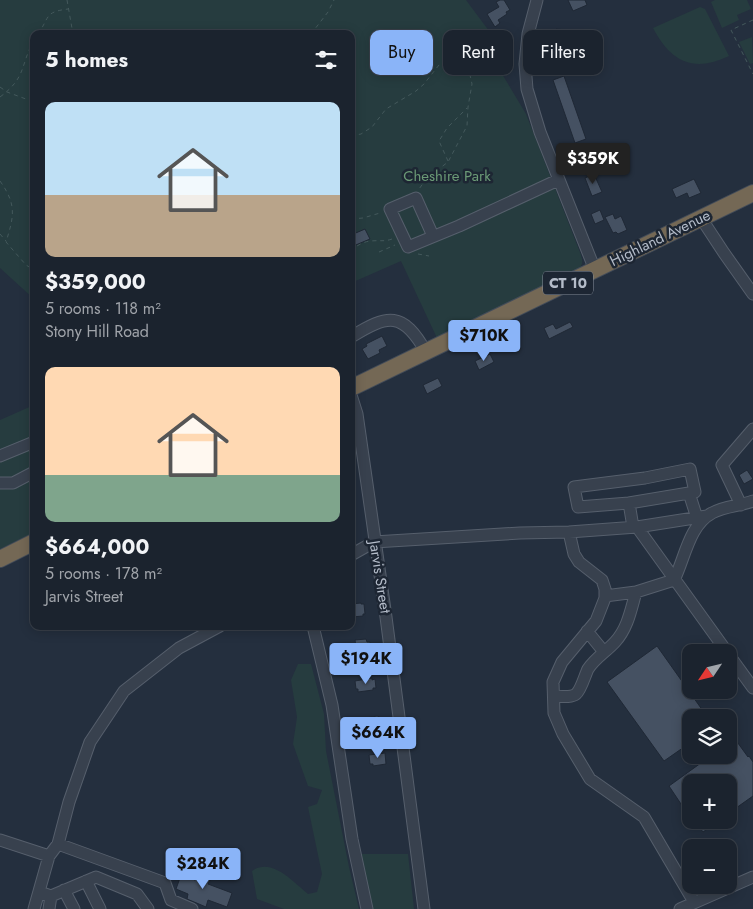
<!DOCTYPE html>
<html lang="en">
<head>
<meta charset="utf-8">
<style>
  :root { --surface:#1b232e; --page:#282f3a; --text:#f1f3f6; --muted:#a0a4aa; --line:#39404a; --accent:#8ab4f8 }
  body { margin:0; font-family:Jost,sans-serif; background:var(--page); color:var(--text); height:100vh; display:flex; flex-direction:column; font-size:19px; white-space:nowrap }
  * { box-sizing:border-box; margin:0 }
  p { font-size:16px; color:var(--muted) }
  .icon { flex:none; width:28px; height:28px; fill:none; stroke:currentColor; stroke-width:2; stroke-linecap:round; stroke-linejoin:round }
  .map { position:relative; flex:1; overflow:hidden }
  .panel { position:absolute; left:30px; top:30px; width:325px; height:600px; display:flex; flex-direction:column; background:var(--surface); border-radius:10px; box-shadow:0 2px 12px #0003,0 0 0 1px var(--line) }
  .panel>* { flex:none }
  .hud { position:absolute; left:370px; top:30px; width:308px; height:45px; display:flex; gap:10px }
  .needle { width:32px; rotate:235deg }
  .tools { position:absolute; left:682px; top:644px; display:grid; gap:10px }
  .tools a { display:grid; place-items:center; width:55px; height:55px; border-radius:10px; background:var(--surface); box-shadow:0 2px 12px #0003,0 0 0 1px var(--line); font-size:25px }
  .price { position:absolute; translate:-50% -42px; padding:0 11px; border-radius:5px; background:var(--accent); color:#111; font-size:16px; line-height:32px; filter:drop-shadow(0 1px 2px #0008) }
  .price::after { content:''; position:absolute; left:50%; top:30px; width:15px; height:11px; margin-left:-8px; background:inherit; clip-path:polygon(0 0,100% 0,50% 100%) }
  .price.current { background:#222; color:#fff }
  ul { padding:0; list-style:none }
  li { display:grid; align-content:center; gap:10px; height:265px; padding:0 15px }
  li span { display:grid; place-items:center; height:155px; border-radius:10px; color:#555 }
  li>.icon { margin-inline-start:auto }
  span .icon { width:90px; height:90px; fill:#fffc; stroke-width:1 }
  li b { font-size:21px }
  h2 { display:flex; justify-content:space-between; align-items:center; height:60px; padding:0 15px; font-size:21px }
  .tag { padding:0 18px; border-radius:10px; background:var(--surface); box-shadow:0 2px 12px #0003,0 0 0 1px var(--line); font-size:18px; line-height:45px }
  .tag.current { background:var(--accent); color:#111 }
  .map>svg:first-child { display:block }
  .green { fill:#263c3f }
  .building { fill:#455162; stroke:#1f2835 }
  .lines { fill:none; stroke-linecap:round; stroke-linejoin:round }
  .minor-casing { stroke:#565f6c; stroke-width:13 }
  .highway-casing { stroke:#434c59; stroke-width:18 }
  .path { stroke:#44595c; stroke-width:1; stroke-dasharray:4 4; stroke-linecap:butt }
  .minor { stroke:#38414e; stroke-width:11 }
  .highway { stroke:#746855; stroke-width:16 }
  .labels { text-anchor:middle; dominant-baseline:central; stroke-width:5; stroke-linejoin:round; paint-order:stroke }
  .shield { fill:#1d2633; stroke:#878f9c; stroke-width:1 }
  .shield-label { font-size:14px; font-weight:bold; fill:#b4bcc9 }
  .park-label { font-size:15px; fill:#6b9a76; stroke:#1d2633 }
  .street-label { font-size:15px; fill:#b4bcc9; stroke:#1d2633 }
</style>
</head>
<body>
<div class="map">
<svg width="753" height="909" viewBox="0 0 753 909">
  <rect width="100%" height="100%" fill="#242f3e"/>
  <!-- green -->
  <path class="green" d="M0,0H466L489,31L499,69L526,114L581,255C583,262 583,264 578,270L437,338L401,261L351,283V34H34V299L0,268Z
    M715,0H747L751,9L737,15L739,20L722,28L711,2Z
    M700,7L705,9L729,56C693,73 671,62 653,28Z
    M752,37L753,63L750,64L739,42Z
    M34,405V533L0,549V420Z
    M298,664H311L324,714L326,751L349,867L359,909H284L257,899L252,871C272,857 293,882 308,894L317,892L322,874L308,807L317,804L322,790L308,786L293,744L297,717L291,680Z
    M358,854H408L414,909H368Z"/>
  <!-- building -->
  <path class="building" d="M500,0H504L510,10L506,12L507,14L498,20L500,23L495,27L487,14L499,7L496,2Z
    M568,0H585L587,5L573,11Z
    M556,29L566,30L564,43L568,44L567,50L552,48Z
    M564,76L586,139L575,143L553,80Z
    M594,174L602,192L592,196L585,178Z
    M694,179L701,193L689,198L687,193L676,198L672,189Z
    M600,210L604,220L595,224L591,214Z
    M613,214L615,219L621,216L627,230L618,234L616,232L613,233L605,217Z
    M365,229L370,239L351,247V235Z
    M570,322L573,327L549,339L544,328L553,324L556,329Z
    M382,336L387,346L379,350L380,353L368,359L362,349L367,346L366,344Z
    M490,354L494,362L479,370L475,361Z
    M438,378L442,386L427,394L423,385Z
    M747,470L753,479L744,484L739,475Z
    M361,603V604H364L365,614H363V616L352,617L351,604Z
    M366,639L367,642H370L371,651H368L369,654L357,656L355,640Z
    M657,646L708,718H691V751L687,745L664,761L607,682Z
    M348,664L349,672L338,673L337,666Z
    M372,678V680L375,679L376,688H373V690L358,692V689H356L355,681Z
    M377,716L380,717L381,725L368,728L366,718Z
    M735,739L748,757L749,756L753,762V796L729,813V782H691V819L669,786L712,755H729V743Z
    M385,753L386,764L373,766V764H370L369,755Z
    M694,820H720L703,832Z
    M197,871L212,876L208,884L232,893L227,907L208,900L206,907L187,899L188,894L176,889L181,875L195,880Z"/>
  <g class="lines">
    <defs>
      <path id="minor" d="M537,0L528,34L525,64L527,89L540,132L595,270
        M701,218L724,253L753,294
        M433,236L416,198L390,209L408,247L459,226L558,180
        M351,337C388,314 403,311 426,352
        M351,395L357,414L386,617L424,909
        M0,456L34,442
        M0,483H13L34,472
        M689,493L697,518
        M629,503L695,492L690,469L645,478L574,487L578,507L629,503L633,527
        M741,505L722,465L753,429
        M637,527L707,516
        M569,532L574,554L579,562L602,580L605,589V598L596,621L562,662L553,682L554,713L563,734L590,779L644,817L694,902
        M351,555L374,542L520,533L569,532L637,527L727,652
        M605,596L636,592L674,580C685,558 689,525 712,513C724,506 740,506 753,501
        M313,626L332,705L352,839L367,909
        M587,631L604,652
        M729,655L753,688
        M554,696C560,696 571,698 576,694C581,690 585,675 588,669C595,658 607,651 615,642C628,628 631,609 636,592
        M0,840L49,856L58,844L165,883L171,900L192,909
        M58,844L69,802L90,742L124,691L179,648L220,626
        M86,881L100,909
        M64,890L74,909
        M39,892L51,896L96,877L137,894L148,909
        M34,909L49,856
        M49,909L51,896
        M680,909L753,877"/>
      <path id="highway" d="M351,388L753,193
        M0,559L34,542"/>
    </defs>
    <!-- minor casing -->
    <use href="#minor" class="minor-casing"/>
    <!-- highway casing -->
    <use href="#highway" class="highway-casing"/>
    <!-- path -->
    <path class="path" d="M67,0L73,34
      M753,20L731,30L753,74
      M38,34C50,17 44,12 68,9
      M311,34L328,12L334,0
      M0,87L7,92L34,102
      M0,97C27,77 20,65 34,40
      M351,136L361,134L372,127L386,109L416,91L424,84L439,65L444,61L456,56L461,57L468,66L472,84L468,107L467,126L448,162L427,178L419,189
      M448,161L439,141L447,128L467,108
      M0,181C17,205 14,216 6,242L26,265L34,270
      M351,219L363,218L380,213
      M0,234L6,241
      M351,251C355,246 365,241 371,241C379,240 384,242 392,239
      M379,252L395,245
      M418,254L429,256"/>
    <!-- minor -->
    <use href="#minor" class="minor"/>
    <!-- highway -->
    <use href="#highway" class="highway"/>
  </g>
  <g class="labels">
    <!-- shield labels -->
    <rect class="shield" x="543" y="271.5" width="50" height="23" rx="4"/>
    <g class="shield-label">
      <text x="568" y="283">CT 10</text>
    </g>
    <!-- park labels -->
    <g class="park-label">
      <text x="447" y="176">Cheshire Park</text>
    </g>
    <!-- street labels -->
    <g class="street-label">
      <text transform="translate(660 238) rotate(-26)">Highland Avenue</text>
      <text transform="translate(380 577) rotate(81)">Jarvis Street</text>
    </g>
  </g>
</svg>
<div class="tools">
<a><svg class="needle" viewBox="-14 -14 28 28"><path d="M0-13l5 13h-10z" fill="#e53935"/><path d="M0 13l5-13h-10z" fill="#a0a4aa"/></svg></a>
<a><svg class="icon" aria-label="layers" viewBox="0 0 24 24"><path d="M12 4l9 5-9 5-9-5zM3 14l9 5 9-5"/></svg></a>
<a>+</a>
<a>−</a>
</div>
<b class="price current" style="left:593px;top:185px">$359K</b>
<b class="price" style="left:484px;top:362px">$710K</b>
<b class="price" style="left:366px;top:685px">$194K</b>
<b class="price" style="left:378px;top:759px">$664K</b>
<b class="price" style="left:203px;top:890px">$284K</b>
<div class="hud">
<a class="tag current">Buy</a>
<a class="tag">Rent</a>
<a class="tag">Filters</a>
</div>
<section class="panel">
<h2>5 homes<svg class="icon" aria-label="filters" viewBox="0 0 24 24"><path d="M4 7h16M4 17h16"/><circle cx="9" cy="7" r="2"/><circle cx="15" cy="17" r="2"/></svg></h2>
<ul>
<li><span style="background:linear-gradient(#bfe0f5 60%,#b9a48a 0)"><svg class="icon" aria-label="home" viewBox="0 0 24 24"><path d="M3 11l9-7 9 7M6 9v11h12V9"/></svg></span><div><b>$359,000</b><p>5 rooms · 118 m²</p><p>Stony Hill Road</p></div></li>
<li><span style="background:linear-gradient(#ffd9b3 70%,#7fa58c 0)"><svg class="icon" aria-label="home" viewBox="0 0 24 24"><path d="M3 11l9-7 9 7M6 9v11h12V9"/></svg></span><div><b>$664,000</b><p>5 rooms · 178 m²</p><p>Jarvis Street</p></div></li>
</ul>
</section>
</div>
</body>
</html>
